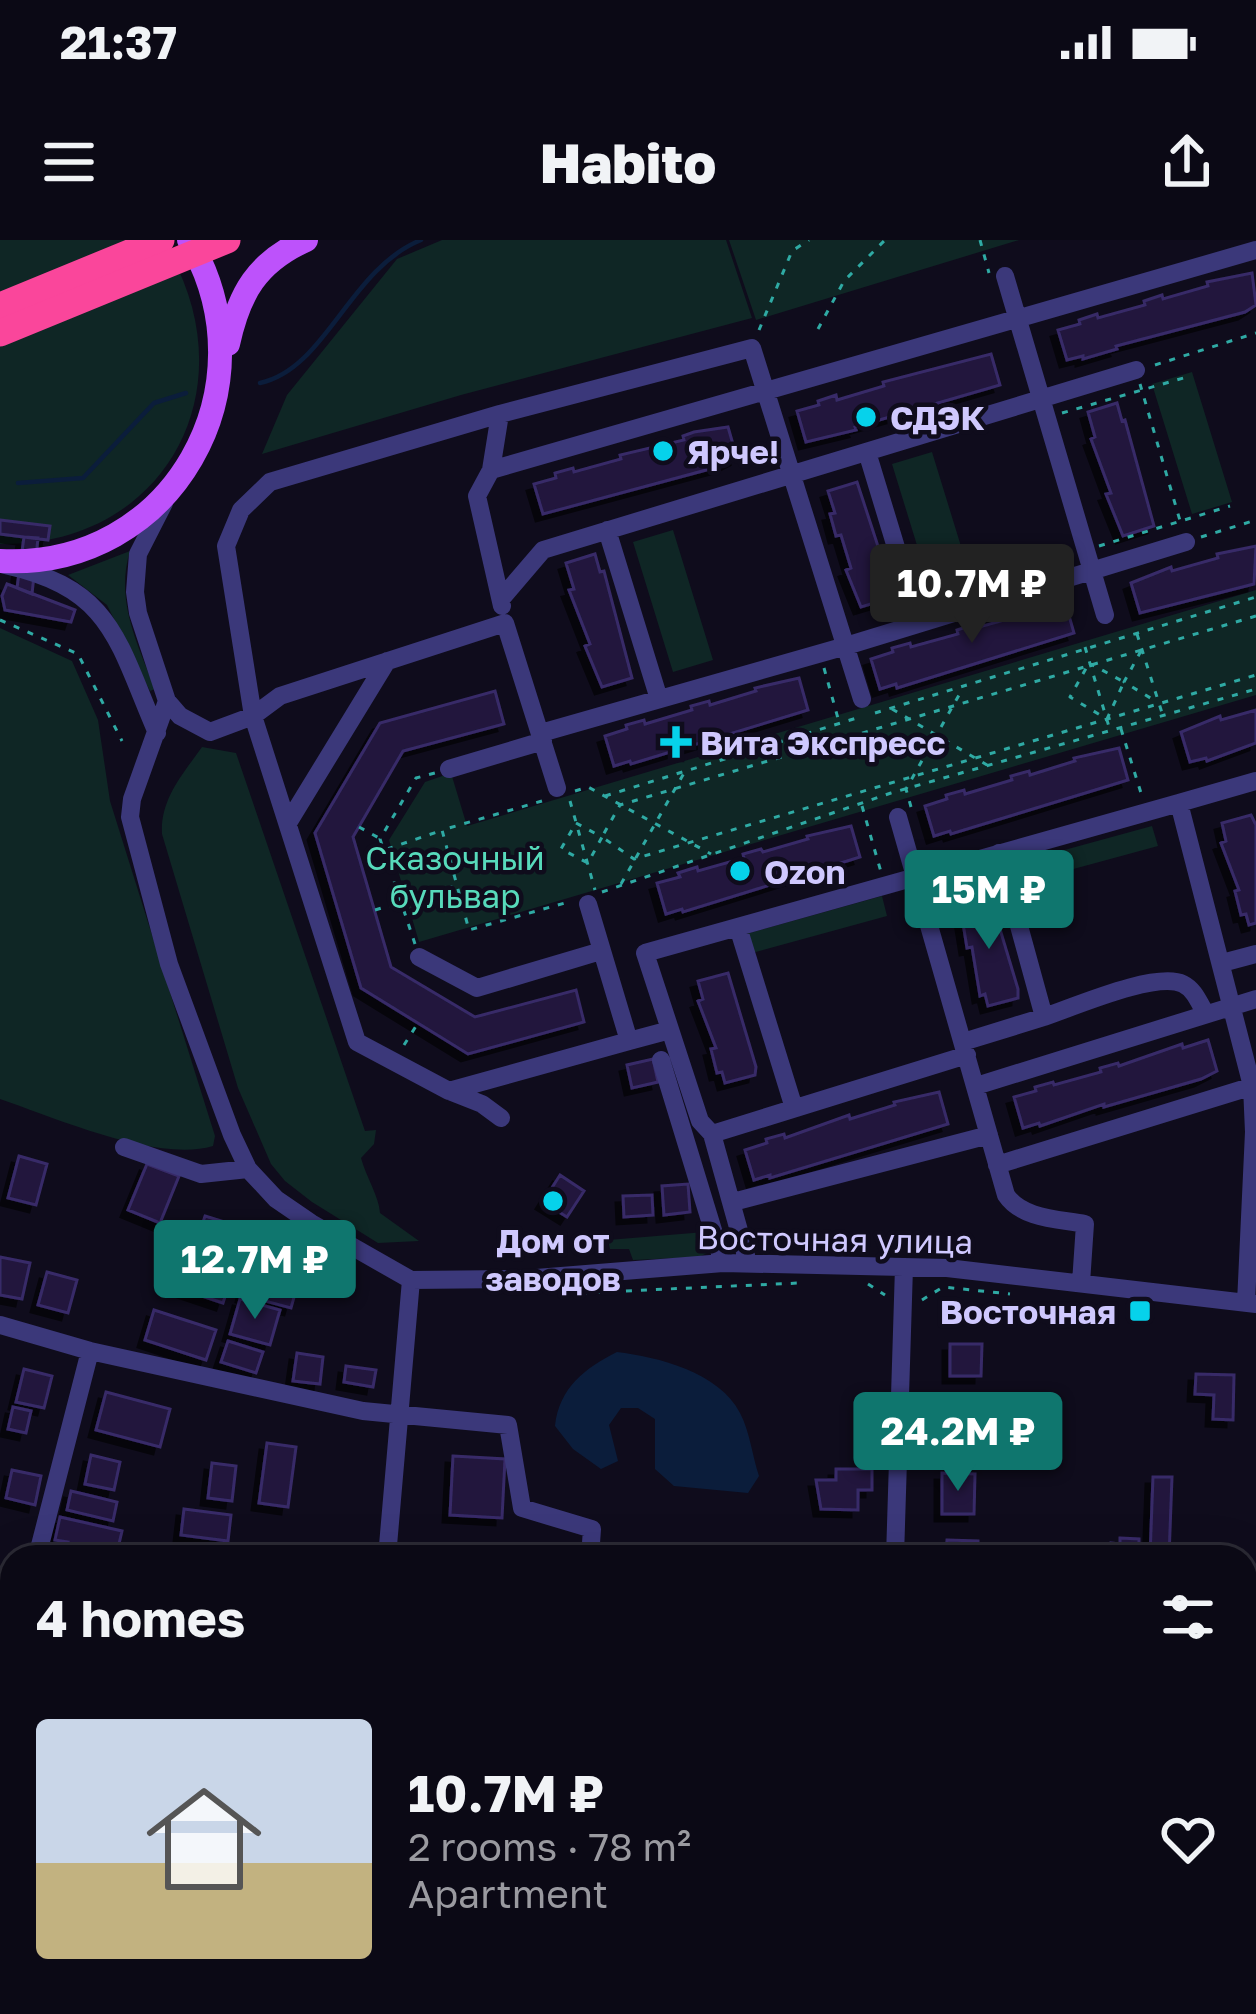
<!DOCTYPE html>
<html lang="en">
<head>
<meta charset="utf-8">
<style>
  :root { --surface:#0b0915; --page:#14121e; --text:#f1f3f6; --muted:#9a9aa0; --line:#2b2a34; --accent:#0f766e }
  body { margin:0; font-family:"Golos Text",sans-serif; background:var(--page); color:var(--text); height:100vh; display:flex; flex-direction:column; font-size:45px; white-space:nowrap }
  * { box-sizing:border-box; margin:0 }
  p { font-size:39px; color:var(--muted) }
  .icon { flex:none; width:66px; height:66px; fill:none; stroke:currentColor; stroke-width:2; stroke-linecap:round; stroke-linejoin:round }
  .map { position:relative; flex:1; overflow:hidden }
  .drawer { position:absolute; left:0px; top:1305px; width:1257px; height:471px; display:flex; flex-direction:column; background:var(--surface); border-radius:36px 36px 0 0; box-shadow:0 12px 48px #0002,0 0 0 3px var(--line) }
  .drawer>* { flex:none }
  .price { position:absolute; translate:-50% -102px; padding:0 27px; border-radius:12px; background:var(--accent); color:#fff; font-size:39px; line-height:78px; filter:drop-shadow(0 3px 6px #0008) }
  .price::after { content:''; position:absolute; left:50%; top:72px; width:36px; height:27px; margin-left:-18px; background:inherit; clip-path:polygon(0 0,100% 0,50% 100%) }
  .price.active { background:#222; color:#fff }
  ul { padding:0; list-style:none }
  li { display:flex; align-items:center; gap:36px; height:300px; padding:0 36px }
  li span { display:grid; place-items:center; flex:none; width:336px; height:240px; border-radius:12px; color:#555 }
  li>.icon { margin-inline-start:auto }
  span .icon { width:144px; height:144px; fill:#fffc; stroke-width:1 }
  li b { font-size:51px }
  h2 { display:flex; justify-content:space-between; align-items:center; height:144px; padding:0 36px; font-size:51px }
  .status { display:flex; justify-content:space-between; align-items:center; height:84px; padding:0 60px; background:var(--surface); direction:ltr }
  .status svg { height:33px; fill:currentColor }
  header { display:flex; justify-content:space-between; align-items:center; height:156px; padding:0 36px; background:var(--surface); font-size:54px; font-weight:800 }
  .map>svg:first-child { display:block }
  .green { fill:#0f2625 }
  .water { fill:#0b1d3b }
  .lines { fill:none; stroke-linecap:round; stroke-linejoin:round }
  .stream { stroke:#0b1d3b; stroke-width:4.5 }
  .building { fill:#20183c; stroke:#372b68; stroke-width:3; filter:url(#shadow) }
  .path { stroke:#2faaa4; stroke-width:3; stroke-dasharray:6 9; stroke-linecap:butt }
  .minor { stroke:#3b387a; stroke-width:18 }
  .major { stroke:#bd52fb; stroke-width:24 }
  .highway { stroke:#fa469b; stroke-width:27 }
  .highway-bridge { stroke:#fa469b; stroke-width:27 }
  .poi-dot { fill:#06d2eb; stroke:#0f0c1c; stroke-width:4.5 }
  .labels { text-anchor:middle; dominant-baseline:central; stroke-width:9; stroke-linejoin:round; paint-order:stroke }
  .poi-label { font-size:33px; font-weight:bold; fill:#cfc8fe; stroke:#0f0c1c; text-anchor:start }
  .park-label { font-size:33px; fill:#57dabb; stroke:#0f0c1c }
  .street-label { font-size:33px; fill:#cfc8fe; stroke:#0f0c1c }
</style>
</head>
<body>
<div class="status"><b>21:37</b><svg viewBox="0 0 49 12"><path d="M0 12V9h3v3zM5 12V6h3v6zM10 12V3h3v9zM15 12V0h3v12zM26 1h20v11H26zM47 4h2v5h-2z"/></svg></div>
<header><svg class="icon" aria-label="menu" viewBox="0 0 24 24"><path d="M4 6h16M4 12h16M4 18h16"/></svg>Habito<svg class="icon" aria-label="share" viewBox="0 0 24 24"><path d="M12 15V3M7 8l5-5 5 5M5 13v7h14v-7"/></svg></header>
<div class="map">
<svg width="1256" height="1774" viewBox="0 0 1256 1774">
  <defs>
    <filter id="shadow"><feDropShadow dx="-7" dy="7" stdDeviation="0" flood-color="#0009"/></filter>
  </defs>
  <rect width="100%" height="100%" fill="#0f0c1c"/>
  <!-- green -->
  <path class="green" d="M0,0H162C252,140 171,306 0,304Z
    M442,0H726L752,78L461,155L262,214L287,155L397,19Z
    M729,0H1019L756,80Z
    M1192,132L1232,262L1192,274L1152,144Z
    M932,212L972,342L932,354L892,224Z
    M673,290L713,420L673,432L633,302Z
    M130,311C115,360 137,403 155,449L150,451L107,365L68,335Z
    M1256,350V455L419,702L389,600L425,542L451,533L467,586Z
    M0,388L72,421L98,480L110,561L215,896L213,906C158,923 56,878 0,859Z
    M202,507L236,513L365,891L376,890L374,904L361,918C366,937 379,956 380,973L419,1001L378,1003L312,962L285,941L271,924L238,848L162,594C160,559 183,534 202,507Z
    M1152,586L1158,606L1022,643L1017,623Z
    M882,656L887,676L752,713L746,694Z
    M705,992L707,1013L699,1017L633,1020L629,1009H610L608,1000Z
    M207,1764H328V1774H205Z"/>
  <!-- water -->
  <path class="water" d="M617,1112C658,1117 719,1132 740,1173C750,1192 752,1215 759,1236L748,1253L674,1246L655,1229V1179L638,1168H621L609,1185L618,1221L601,1229L573,1209L555,1186C559,1148 585,1128 617,1112Z"/>
  <g class="lines">
    <!-- stream -->
    <path class="stream" d="M260,143C326,129 349,29 421,0
      M18,243L83,238L154,163L186,153"/>
  </g>
  <!-- building -->
  <path class="building" d="M1252,33L1256,65L1245,72L1116,106L1117,109L1083,119V116L1067,120L1058,90L1080,84L1079,80L1097,74L1098,78L1145,65L1144,61L1162,55L1163,59L1208,46L1207,42Z
    M991,114L1000,145L855,187L856,190L806,202L797,171L819,165L818,161L836,155L837,160L884,146L883,142Z
    M1117,163L1122,181L1125,180L1154,286L1123,296L1106,254L1111,253L1091,199L1095,197L1088,172Z
    M728,187L737,218L721,226L543,274L534,244L556,238L555,233L573,228L574,232L621,219L620,215L684,200L683,196L694,192Z
    M857,242L891,346L888,347L891,358L861,367L846,330L851,328L841,295L836,296L830,274L835,273L828,251Z
    M0,280L50,286L48,300L0,294Z
    M24,297L38,298L32,354L17,348Z
    M1256,306L1254,344L1140,373L1131,343L1171,327L1172,331L1218,318L1217,314Z
    M595,314L600,332L604,331L632,438L602,447L585,406L590,404L569,350L574,349L566,323Z
    M7,344L75,370L71,382L5,370L2,356Z
    M1065,362L1074,393L897,448L896,444L880,449L871,419L893,412L892,408L910,403L911,407L958,394L957,390L975,384L976,388L1022,375L1020,371Z
    M799,438L808,470L631,524L630,521L614,526L605,496L627,489L626,485L644,480L645,484L692,470L691,466L709,461L710,465L756,451L755,448Z
    M495,451L504,484L403,511L353,597L391,727L475,777L576,750L584,782L468,814L361,748L315,593L380,483Z
    M1256,470V503L1207,521L1206,518L1190,522L1181,492L1220,476L1221,480Z
    M1119,508L1128,540L951,594L950,591L934,596L925,566L947,559L946,555L964,550L965,554L1012,540L1011,536L1029,531L1030,535L1075,521L1074,518Z
    M1251,575L1256,585V683L1249,685L1246,674L1241,675L1235,651L1239,650L1221,603L1226,601L1222,583Z
    M851,586L860,617L683,672L682,669L666,674L657,643L680,637L678,633L697,627L698,631L744,618L743,614L761,609L763,612L808,599L807,596Z
    M990,656L1018,749V758L988,766L985,754L980,756L972,707L967,708L960,664Z
    M728,733L756,827L755,835L725,843L722,832L717,833L711,809L716,808L698,761L703,759L698,741Z
    M1208,800L1217,831L1201,839L1104,867V864L1040,886L1039,883L1023,888L1014,857L1036,851L1035,847L1053,842L1054,845L1101,832L1100,828L1118,823L1119,826L1182,804L1183,808Z
    M653,819L658,842L632,848L627,825Z
    M939,852L948,884L770,938V935L754,940L745,910L767,903L766,899L784,894L785,898L849,875L850,879L895,865L894,862Z
    M19,916L47,924L36,965L8,958Z
    M147,924L179,936L160,983L128,970Z
    M560,935L584,951L567,977L543,962Z
    M688,944L690,972L664,975L662,946Z
    M652,955L653,975L624,977L623,956Z
    M205,976L247,989L223,1063L181,1049Z
    M273,1006L306,1015L291,1068L243,1055L249,1032L265,1036Z
    M0,1017L30,1023L22,1059L0,1055Z
    M47,1032L77,1040L68,1073L38,1065Z
    M240,1059L280,1070L270,1105L230,1094Z
    M154,1070L216,1090L206,1120L145,1100Z
    M228,1101L263,1112L256,1133L221,1122Z
    M950,1104H982L981,1136H950Z
    M297,1113L323,1117L320,1144L293,1141Z
    M346,1126L376,1130L373,1147L344,1142Z
    M24,1129L52,1136L44,1168L16,1162Z
    M1196,1134L1234,1135L1233,1180L1213,1179L1214,1155L1195,1154Z
    M106,1152L170,1169L160,1207L96,1190Z
    M13,1167L31,1171L26,1193L8,1189Z
    M267,1203L296,1207L288,1267L259,1263Z
    M91,1215L120,1222L114,1250L85,1244Z
    M453,1216L505,1219L502,1278L450,1275Z
    M212,1223L236,1226L232,1261L208,1258Z
    M836,1229H872V1250H858V1270L821,1269L816,1240H836Z
    M12,1230L41,1236L35,1265L6,1258Z
    M942,1233L975,1234L974,1274H942Z
    M1153,1237H1172L1169,1317H1150Z
    M71,1251L117,1262L113,1281L67,1270Z
    M184,1269L231,1275L228,1301L181,1295Z
    M60,1277L122,1291L116,1317H64L68,1302L55,1300Z
    M1120,1298L1139,1299V1304H1149L1148,1317H1110L1111,1303L1120,1304Z
    M947,1300L978,1301V1317H946Z
    M832,1309L871,1311V1317H831Z
    M0,1430L12,1432V1506L5,1548L0,1547Z
    M1251,1527H1256V1569H1250Z
    M413,1764H451V1771L413,1772Z
    M657,1764H684V1774H657Z
    M787,1764H823V1774H787Z
    M931,1764H959V1774H931Z
    M1025,1764H1067L1066,1774H1025Z
    M1109,1764H1151L1150,1774H1109Z"/>
  <g class="lines">
    <!-- path -->
    <path class="path" d="M980,0L989,33
      M818,89L844,41L885,0
      M759,90L792,11L809,0
      M1155,125L1256,93
      M1140,144L1181,284
      M1062,173L1187,137
      M1201,297L1256,280
      M1099,306L1230,266
      M1256,376L620,565L602,597L634,619L1256,435
      M0,380L78,414L122,501
      M1137,394L1163,476
      M1085,407L1110,490
      M1141,411L1124,442L1157,462
      M1089,423L1124,442L1107,479L1070,457Z
      M824,428L839,482
      M892,469L987,525
      M875,473L1256,357
      M1121,489L1141,553
      M575,551L588,547L711,614
      M605,556L860,477
      M542,561L442,590L469,690L572,661
      M570,561L595,650
      M862,566L881,632
      M911,567L906,549L963,448
      M576,583L602,597L588,623L561,609Z
      M359,587L379,598
      M387,609L440,591
      M621,644L684,533
      M602,652L891,553L1256,449
      M375,670L455,646
      M415,704L380,599L416,538L435,533
      M404,805L418,783
      M946,995V1009
      M868,1044L885,1055
      M581,1053L799,1043
      M922,1060L943,1047L1010,1054
      M0,1720L12,1722"/>
    <!-- minor -->
    <path class="minor" d="M1005,36L1105,375
      M500,174L491,230L477,256L502,366
      M867,212L919,383
      M491,230L1256,10
      M164,263L138,314L135,352L138,373L167,461L180,476L210,492L253,476L280,456L505,383L557,548
      M607,290L659,459
      M5,325C113,349 117,401 157,493
      M501,359L543,310L1136,130
      M167,461L132,559L130,577L169,724L232,895L248,929L276,959L311,983L411,1040L524,1039L723,1023L947,1028L1256,1064
      M541,493L846,406L1186,302
      M449,529L543,501
      M898,577L1006,955C1022,979 1059,979 1085,984L1081,1043
      M288,583L387,421
      M588,664L629,801L670,790
      M738,687L794,868
      M419,717L477,748L601,711
      M1222,723L1256,714
      M1044,777C1074,767 1156,731 1183,744C1195,750 1199,763 1206,774
      M629,801L449,851L357,802L253,476L226,306L241,270L270,242L500,174L752,108L862,459
      M963,802L1044,777L999,613
      M661,820L723,1023
      M976,846L1256,759
      M449,851L482,864L501,878
      M712,894L967,815
      M124,907L201,934L248,929
      M997,925L1256,845
      M733,962L989,895
      M748,1023L712,894L700,881L645,713L1179,563
      M1246,1063L1254,892L1252,846L1179,563L1256,541
      M0,1085L90,1111L363,1171L508,1185L522,1268L592,1289L590,1317
      M37,1317L90,1111
      M387,1317L411,1040
      M895,1317L904,1027
      M0,1388L12,1390
      M1245,1391H1256
      M1245,1702L1256,1703
      M54,1766L93,1774
      M346,1774L347,1764
      M617,1774L618,1764
      M884,1774V1764"/>
    <!-- major -->
    <path class="major" d="M228,104C239,53 257,22 306,0
      M0,321C173,330 275,146 189,0"/>
    <!-- highway -->
    <path class="highway" d="M0,66L161,0"/>
    <!-- highway-bridge -->
    <path class="highway-bridge" d="M0,93L227,0"/>
  </g>
  <!-- markers -->
  <g class="poi-dot">
    <circle cx="866" cy="177" r="12"/>
    <circle cx="663" cy="211" r="12"/>
    <path d="M670 484h12v12h12v12h-12v12h-12v-12h-12v-12h12z"/>
    <circle cx="740" cy="631" r="12"/>
    <circle cx="553" cy="961" r="12"/>
    <rect x="1128" y="1059" width="24" height="24" rx="6"/>
  </g>
  <g class="labels">
    <!-- poi labels -->
    <g class="poi-label">
      <text x="890" y="177">СДЭК</text>
      <text x="687" y="211">Ярче!</text>
      <text x="700" y="502">Вита Экспресс</text>
      <text x="764" y="631">Ozon</text>
      <text x="553" y="1000" text-anchor="middle">Дом от<tspan x="553" dy="38">заводов</tspan></text>
      <text x="1116" y="1071" text-anchor="end">Восточная</text>
    </g>
    <!-- park labels -->
    <g class="park-label">
      <text x="455" y="617">Сказочный<tspan x="455" dy="38">бульвар</tspan></text>
    </g>
    <!-- street labels -->
    <g class="street-label">
      <text transform="translate(835 999) rotate(1)">Восточная улица</text>
    </g>
  </g>
</svg>
<b class="price active" style="left:972px;top:406px">10.7M ₽</b>
<b class="price" style="left:989px;top:712px">15M ₽</b>
<b class="price" style="left:255px;top:1082px">12.7M ₽</b>
<b class="price" style="left:958px;top:1254px">24.2M ₽</b>
<section class="drawer">
<h2>4 homes<svg class="icon" aria-label="filters" viewBox="0 0 24 24"><path d="M4 7h16M4 17h16"/><circle cx="9" cy="7" r="2"/><circle cx="15" cy="17" r="2"/></svg></h2>
<ul>
<li><span style="background:linear-gradient(#c9d6e8 60%,#c2b280 0)"><svg class="icon" aria-label="home" viewBox="0 0 24 24"><path d="M3 11l9-7 9 7M6 9v11h12V9"/></svg></span><div><b>10.7M ₽</b><p>2 rooms · 78 m²</p><p>Apartment</p></div><svg class="icon" aria-label="heart" viewBox="0 0 24 24"><path d="M12 20l-8-8c-3-5 5-10 8-4 3-6 11-1 8 4z"/></svg></li>
</ul>
</section>
</div>
</body>
</html>
